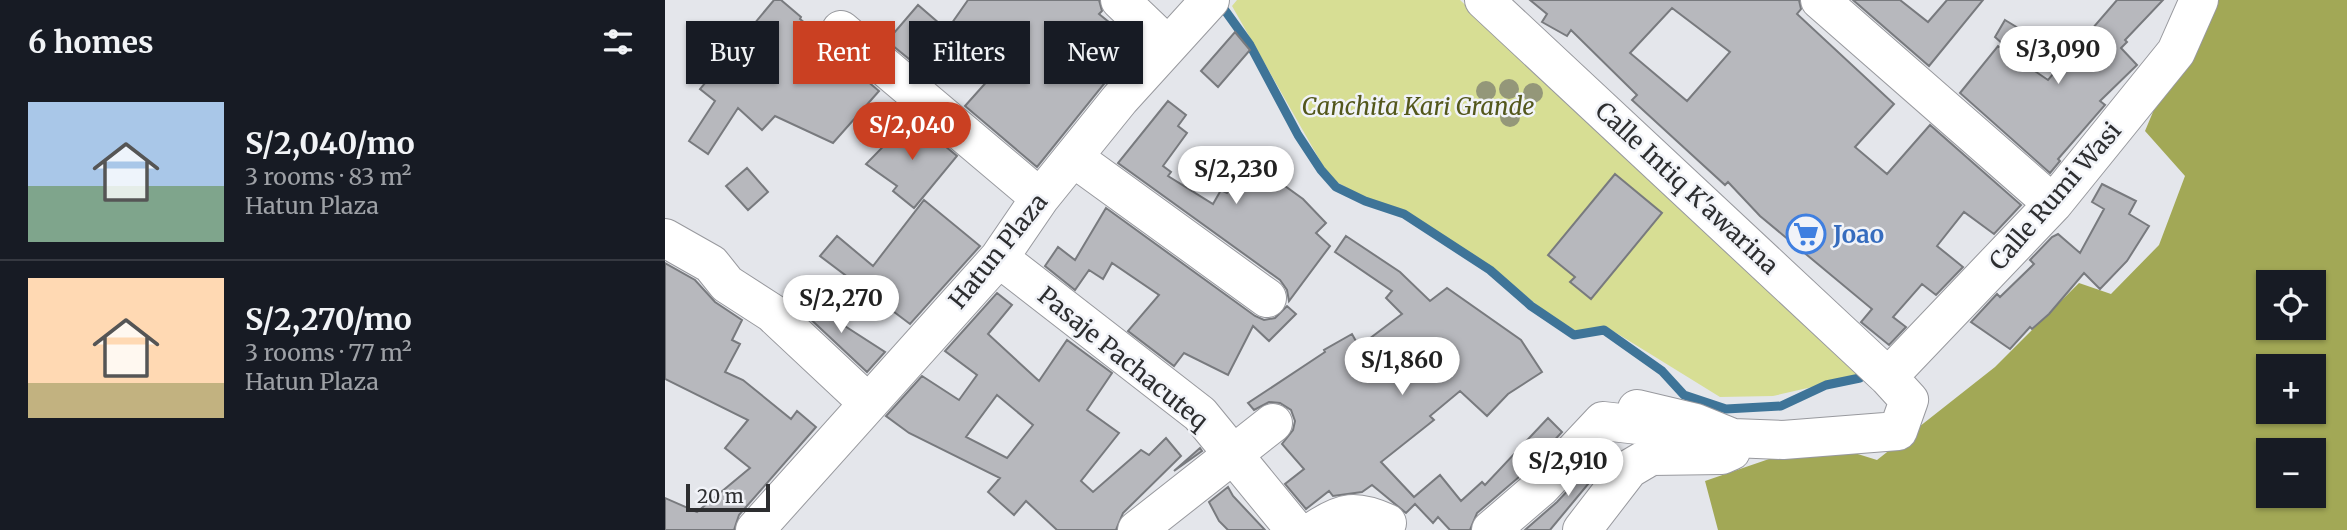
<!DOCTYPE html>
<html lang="en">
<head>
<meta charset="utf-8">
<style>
  :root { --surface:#171b24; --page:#242831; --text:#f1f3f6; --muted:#9ea1a6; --line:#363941; --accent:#ca4022 }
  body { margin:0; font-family:Merriweather,serif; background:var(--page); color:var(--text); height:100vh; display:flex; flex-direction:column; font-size:26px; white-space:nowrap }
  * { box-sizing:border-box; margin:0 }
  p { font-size:23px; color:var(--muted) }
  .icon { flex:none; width:38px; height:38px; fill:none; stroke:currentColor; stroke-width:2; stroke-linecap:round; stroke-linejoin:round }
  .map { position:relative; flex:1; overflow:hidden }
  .side { display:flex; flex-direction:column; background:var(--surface); width:665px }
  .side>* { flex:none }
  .banner { position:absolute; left:21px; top:21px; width:665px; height:63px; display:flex; gap:14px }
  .controls { position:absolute; left:1591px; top:270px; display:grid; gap:14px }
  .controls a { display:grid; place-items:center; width:70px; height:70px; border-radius:0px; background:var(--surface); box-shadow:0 2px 5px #0004; font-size:35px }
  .scale { position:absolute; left:21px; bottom:18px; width:84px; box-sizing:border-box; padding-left:7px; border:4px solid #2d2e30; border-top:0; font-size:19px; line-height:24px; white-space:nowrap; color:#2d2e30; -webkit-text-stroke:5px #f1f3f8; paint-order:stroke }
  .price { position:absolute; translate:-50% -60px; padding:0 16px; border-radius:24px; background:#fff; color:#222; font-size:23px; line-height:46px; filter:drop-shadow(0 2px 4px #0008) }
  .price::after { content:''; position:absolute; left:50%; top:42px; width:21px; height:16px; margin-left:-10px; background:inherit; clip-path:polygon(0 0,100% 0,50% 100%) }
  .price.current { background:var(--accent); color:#fff }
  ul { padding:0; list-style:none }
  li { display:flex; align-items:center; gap:21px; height:175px; padding:0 28px }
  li+li { border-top:2px solid var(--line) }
  li span { display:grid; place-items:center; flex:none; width:196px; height:140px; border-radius:0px; color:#555 }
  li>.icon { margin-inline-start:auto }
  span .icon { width:84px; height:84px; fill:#fffc; stroke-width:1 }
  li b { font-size:30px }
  h2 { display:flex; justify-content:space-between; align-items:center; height:84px; padding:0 28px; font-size:30px }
  .tag { padding:0 24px; border-radius:0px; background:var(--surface); box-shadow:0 2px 5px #0004; font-size:24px; line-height:63px }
  .tag.current { background:var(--accent); color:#fff }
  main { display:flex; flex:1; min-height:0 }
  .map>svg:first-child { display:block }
  .green { fill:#d7de94 }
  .forest { fill:#a2a856; fill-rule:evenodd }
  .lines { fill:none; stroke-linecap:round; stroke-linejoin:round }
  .stream { stroke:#3e7498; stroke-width:9 }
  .building { fill:#b7b8bd; stroke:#787a7e; stroke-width:2; fill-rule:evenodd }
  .minor-casing { stroke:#98999e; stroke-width:40 }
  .minor { stroke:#fff; stroke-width:38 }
  .tree { fill:#949779 }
  .labels { text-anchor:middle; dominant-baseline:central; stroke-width:5; stroke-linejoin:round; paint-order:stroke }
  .park-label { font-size:24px; font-style:italic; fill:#53571b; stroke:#f1f3f8 }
  .street-label { font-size:24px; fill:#2d2e30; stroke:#f1f3f8 }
  .shop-label { font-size:24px; font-weight:bold; fill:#366cbe; stroke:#f1f3f8; text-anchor:start }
</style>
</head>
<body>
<main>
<section class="side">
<h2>6 homes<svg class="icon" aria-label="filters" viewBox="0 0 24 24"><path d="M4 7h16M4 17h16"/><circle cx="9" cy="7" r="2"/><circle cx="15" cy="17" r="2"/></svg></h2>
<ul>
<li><span style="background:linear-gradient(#a9c7e8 60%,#7fa58c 0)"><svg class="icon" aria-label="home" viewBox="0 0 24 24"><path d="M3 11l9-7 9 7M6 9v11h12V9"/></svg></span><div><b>S/2,040/mo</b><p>3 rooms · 83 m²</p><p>Hatun Plaza</p></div></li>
<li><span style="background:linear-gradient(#ffd9b3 75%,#c2b280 0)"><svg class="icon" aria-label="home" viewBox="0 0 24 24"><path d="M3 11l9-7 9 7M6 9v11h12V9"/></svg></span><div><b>S/2,270/mo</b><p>3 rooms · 77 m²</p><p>Hatun Plaza</p></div></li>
</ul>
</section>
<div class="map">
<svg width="1682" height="530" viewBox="0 0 1682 530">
  <rect width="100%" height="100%" fill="#e4e6eb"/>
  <!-- green -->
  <path class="green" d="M572,0H795L1200,375L1108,396L1055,397L940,326L916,334L882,313L832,272L742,214L705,201L665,178L567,6Z"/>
  <!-- forest -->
  <path class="forest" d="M1535,0H1682V530H1053L1040,481L1154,442L1212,460L1330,367L1414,283L1446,294L1494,245L1520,176L1480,131ZM1603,282H1648V327H1603ZM1603,366H1648V411H1603ZM1603,450H1648V495H1603Z"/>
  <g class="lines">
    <!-- stream -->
    <path class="stream" d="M554,2L585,45L633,135L656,170L671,187L700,201L739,214L825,270L866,306L909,335L939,330L997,371L1019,395L1061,409L1116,406L1161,385L1195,378"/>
  </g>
  <!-- building -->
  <path class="building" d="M109,0H116L136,17L135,19L152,33L162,47L214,91L168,143L110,116L97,130L73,108L43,154L24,141L50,101L35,89Z
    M303,0H434L437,11L434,14L445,23L417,57L443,79L372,167L300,106L325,78L283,55L265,76L222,41L253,5L282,30Z
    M865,0H1134L1136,9L1132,14L1229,104L1190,147L1222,174L1265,125L1356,205L1329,234L1299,212L1272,246L1298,267L1271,295L1257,284L1228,317L1241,327L1224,345L1196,322L1207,309L1095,216L1063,182L1060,185L1026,154L967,100L972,95L906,30L902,36L877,22L882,14ZM1007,8L1065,52L1022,101L965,53Z
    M1188,0H1235L1263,22L1282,0H1318L1264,66Z
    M1452,0H1498L1460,40L1462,42L1456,48L1472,65L1435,101L1440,105L1393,159L1395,161L1385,173L1295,93L1333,46L1383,80Z
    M1340,20L1363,34L1349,54L1330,37Z
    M570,32L585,50L553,87L536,71Z
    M503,101L521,115L513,126L522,133L498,166L506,172L503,176L548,204L556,190L562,193L584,160L638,199L661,223L651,233L665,246L624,301L622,290L615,280L453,163Z
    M246,118L292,156L249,208L228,191L232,186L201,164Z
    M82,168L103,192L83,210L61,186Z
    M950,174L997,213L926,299L905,282L910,277L883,255Z
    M1437,184L1471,201L1464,214L1484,226L1462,261L1435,289L1419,273L1384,314L1367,329L1365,327L1345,349L1306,322L1332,294L1335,297L1369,264L1365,260L1387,237L1393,234L1415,253L1439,209L1427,202Z
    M259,200L315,246L245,324L155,256L172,236L208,266Z
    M441,208L590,316L599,320L610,318L622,306L631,314L604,341L588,326L563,375L519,353L509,366L463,331L494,295L447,263L438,279L424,270L410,290L380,266L393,247L410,260Z
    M681,236L735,272L765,301L782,288L856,340L877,372L843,394L822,416L795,391L765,416L769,420L716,462L749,497L775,475L796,501L817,482L820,485L883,418L897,432L861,471L812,513L805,530H785L773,517L768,523L750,504L741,513L707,485L697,492L668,496L664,491L641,509L620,484L639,469L617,444L628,430L630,421L626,410L615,403L604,402L589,410L583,403L660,352L659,350L687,334L692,343L698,339L700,342L737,314L721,298L727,291L670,252Z
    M0,263L30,280L50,302L77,320L67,340L75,344L60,372L78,380L126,419L132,411L151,427L74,515L69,530H0V498L32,512L85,468L60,448L83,420L0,379Z
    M127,292L220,352L202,372L123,298Z
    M332,293L347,305L323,334L374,381L402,340L447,373L422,410L454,433L416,481L428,492L476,450L484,455L501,438L516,456L458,513L451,530H392L361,501L349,515L323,492L335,478L244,433L221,416L257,376L294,400L312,375L280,351ZM332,395L368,425L342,458L301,437Z
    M535,448L537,451L509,471Z
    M937,454L943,460L885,530H860L892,502Z
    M563,487L568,496L600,530H563L554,521L544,502Z"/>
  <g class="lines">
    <defs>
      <path id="minor" d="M455,0L503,46
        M819,0L1223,377L1244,400L1233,431L1118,440L1068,438L1031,423L972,409
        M1155,0L1388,204
        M176,30L375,198
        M409,158L602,298
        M0,238L46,264L62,284L107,313L203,403
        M334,258L535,414L630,530
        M1223,377L1388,204L1511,52L1534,0
        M90,530L334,258L375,198L455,99L545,0
        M472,530L608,423
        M650,530C678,511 691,509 722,523
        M826,530L876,487L938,421L1000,428
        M917,530L964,469L986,456L1057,455L1066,451L1068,438L1056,436"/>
    </defs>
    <!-- minor casing -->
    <use href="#minor" class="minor-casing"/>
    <!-- minor -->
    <use href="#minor" class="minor"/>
  </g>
  <!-- trees -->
  <g class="tree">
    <circle cx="844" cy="89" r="10"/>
    <circle cx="821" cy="91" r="10"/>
    <circle cx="868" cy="93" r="10"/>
    <circle cx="845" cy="117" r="10"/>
  </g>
  <!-- icons -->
  <defs>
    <symbol id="supermarket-ring" viewBox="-11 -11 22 22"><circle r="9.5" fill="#f1f3f8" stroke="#3f7fe0" stroke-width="1.5"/><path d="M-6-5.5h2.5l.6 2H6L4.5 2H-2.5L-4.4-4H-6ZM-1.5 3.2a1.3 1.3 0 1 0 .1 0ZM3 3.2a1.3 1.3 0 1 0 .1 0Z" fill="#3f7fe0"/></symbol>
  </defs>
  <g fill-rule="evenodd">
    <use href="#supermarket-ring" x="1119" y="212" width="44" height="44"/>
  </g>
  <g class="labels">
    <!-- park labels -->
    <g class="park-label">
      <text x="753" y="106">Canchita Kari Grande</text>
    </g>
    <!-- street labels -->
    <g class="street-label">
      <text transform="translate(1022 188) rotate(43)">Calle Intiq K'awarina</text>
      <text transform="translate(1390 196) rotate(-49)">Calle Rumi Wasi</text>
      <text transform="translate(333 251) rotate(-51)">Hatun Plaza</text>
      <text transform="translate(458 358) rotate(39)">Pasaje Pachacuteq</text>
    </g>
    <!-- shop labels -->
    <g class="shop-label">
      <text x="1168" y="234">Joao</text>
    </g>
  </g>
</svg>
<div class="controls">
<a><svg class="icon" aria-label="locate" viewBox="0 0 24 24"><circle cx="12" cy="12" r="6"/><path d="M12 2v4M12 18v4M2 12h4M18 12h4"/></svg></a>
<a>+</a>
<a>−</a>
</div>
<div class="scale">20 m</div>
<b class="price" style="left:1393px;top:86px">S/3,090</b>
<b class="price current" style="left:247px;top:162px">S/2,040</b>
<b class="price" style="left:571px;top:206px">S/2,230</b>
<b class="price" style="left:176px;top:335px">S/2,270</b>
<b class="price" style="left:737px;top:397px">S/1,860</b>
<b class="price" style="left:903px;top:498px">S/2,910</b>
<div class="banner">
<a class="tag">Buy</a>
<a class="tag current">Rent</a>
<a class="tag">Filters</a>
<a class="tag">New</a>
</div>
</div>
</main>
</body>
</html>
